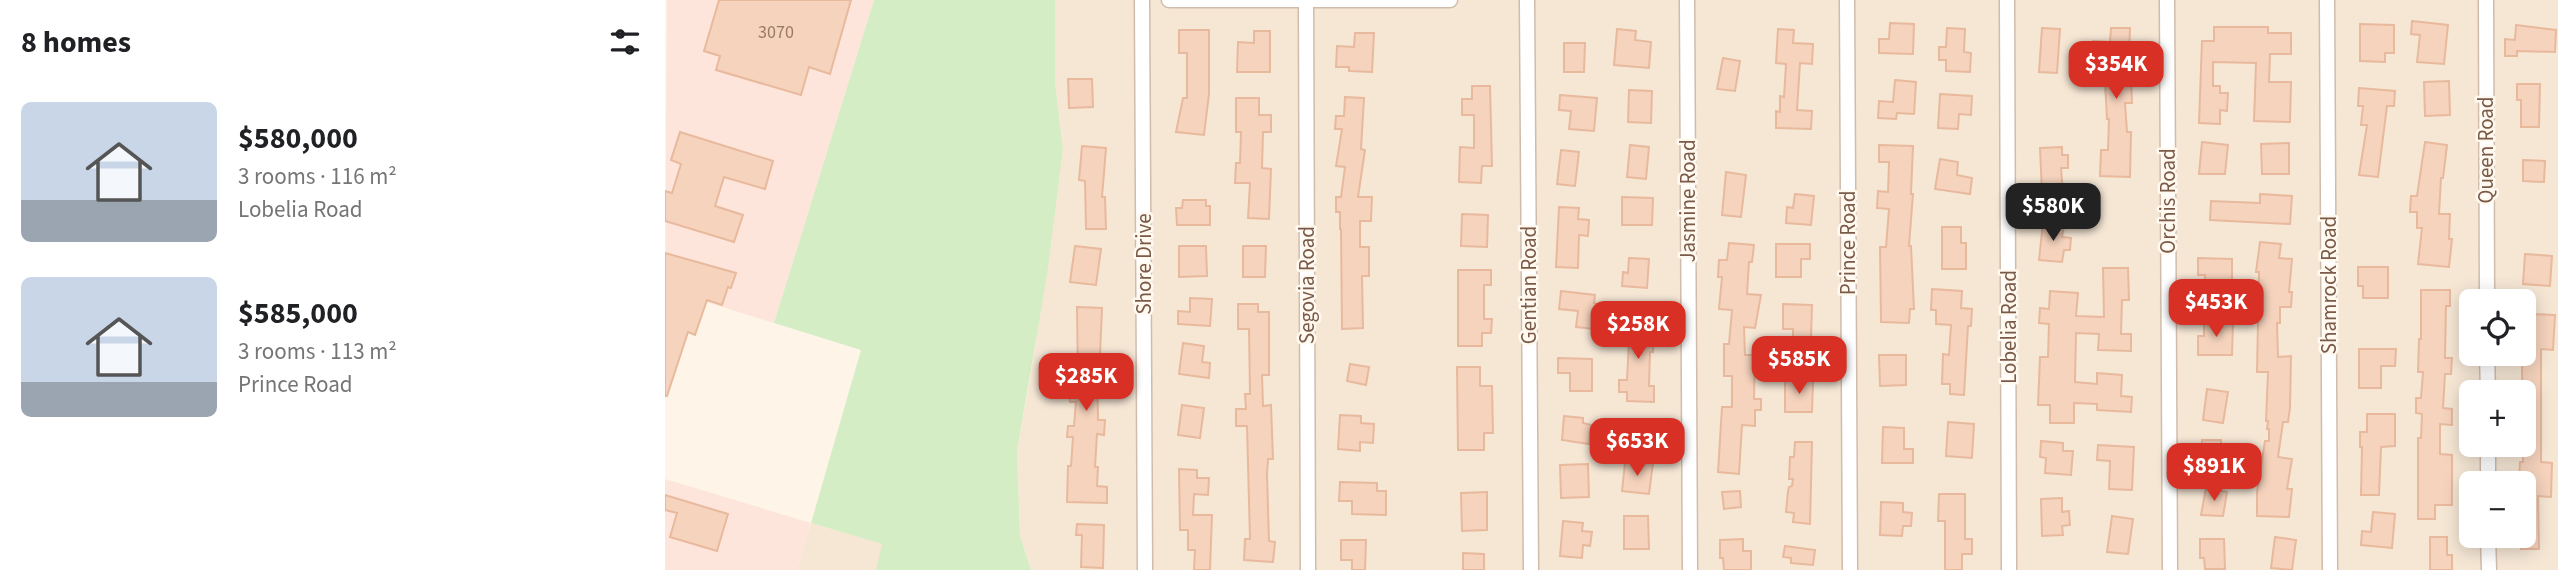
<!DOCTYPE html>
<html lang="en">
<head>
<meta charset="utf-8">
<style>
  :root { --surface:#fff; --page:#f6f6f6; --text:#202124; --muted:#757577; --accent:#d93025 }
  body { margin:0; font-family:"Source Sans 3",sans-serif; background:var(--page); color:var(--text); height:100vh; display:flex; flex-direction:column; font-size:26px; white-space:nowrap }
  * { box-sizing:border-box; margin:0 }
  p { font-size:23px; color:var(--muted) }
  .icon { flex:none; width:38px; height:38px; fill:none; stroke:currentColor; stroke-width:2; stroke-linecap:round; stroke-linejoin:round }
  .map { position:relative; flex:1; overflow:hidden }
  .side { display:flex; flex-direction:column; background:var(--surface); width:665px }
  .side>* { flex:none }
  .fabs { position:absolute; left:1794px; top:289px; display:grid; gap:14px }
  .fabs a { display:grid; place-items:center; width:77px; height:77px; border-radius:10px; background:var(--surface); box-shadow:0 4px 18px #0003; font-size:35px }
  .price { position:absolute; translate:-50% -60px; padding:0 16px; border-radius:14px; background:var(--accent); color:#fff; font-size:23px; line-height:46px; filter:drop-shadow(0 2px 4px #0008) }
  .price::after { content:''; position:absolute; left:50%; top:42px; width:21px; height:16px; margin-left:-10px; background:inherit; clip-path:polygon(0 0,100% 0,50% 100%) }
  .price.selected { background:#222; color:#fff }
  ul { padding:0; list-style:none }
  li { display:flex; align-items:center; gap:21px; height:175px; padding:0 21px }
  li span { display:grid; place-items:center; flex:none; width:196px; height:140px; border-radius:10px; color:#555 }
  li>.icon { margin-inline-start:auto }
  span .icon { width:84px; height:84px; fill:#fffc; stroke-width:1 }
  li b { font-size:30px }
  h2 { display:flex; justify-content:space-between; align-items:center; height:84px; padding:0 21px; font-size:30px }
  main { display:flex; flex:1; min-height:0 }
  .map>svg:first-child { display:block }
  .residential { fill:#f6e7d5; fill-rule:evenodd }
  .commercial { fill:#fee5db }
  .green { fill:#d5edc4 }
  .building { fill:#f5d3bd; stroke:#e8b99d; stroke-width:2 }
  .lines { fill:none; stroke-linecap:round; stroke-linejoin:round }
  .street-casing { stroke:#d1bcac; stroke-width:17 }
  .street { stroke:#fff; stroke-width:14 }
  .labels { text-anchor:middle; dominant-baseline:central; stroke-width:5; stroke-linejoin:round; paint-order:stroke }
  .number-label { font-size:18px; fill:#997866 }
  .street-label { font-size:21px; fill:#7a5a49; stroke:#fff9ef }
</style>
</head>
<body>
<main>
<section class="side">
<h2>8 homes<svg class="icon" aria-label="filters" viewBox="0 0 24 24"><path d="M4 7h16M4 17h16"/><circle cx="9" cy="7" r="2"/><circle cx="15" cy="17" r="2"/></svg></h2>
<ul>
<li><span style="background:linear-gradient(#c9d6e8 70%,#9aa5b1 0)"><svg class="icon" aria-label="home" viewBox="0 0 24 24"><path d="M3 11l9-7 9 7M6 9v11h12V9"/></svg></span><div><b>$580,000</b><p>3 rooms · 116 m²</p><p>Lobelia Road</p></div></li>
<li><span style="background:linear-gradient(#c9d6e8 75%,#9aa5b1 0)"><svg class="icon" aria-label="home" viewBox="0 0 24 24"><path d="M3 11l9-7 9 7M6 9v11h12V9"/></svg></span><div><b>$585,000</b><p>3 rooms · 113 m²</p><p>Prince Road</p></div></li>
</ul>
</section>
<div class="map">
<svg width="1893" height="570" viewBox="0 0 1893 570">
  <rect width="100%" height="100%" fill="#fef5e8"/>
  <!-- residential -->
  <path class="residential" d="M390,0H1893V570H366L355,536L352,451L367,366L398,149L390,83ZM1806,301H1858V354H1806ZM1806,392H1858V444H1806ZM1806,483H1858V536H1806Z
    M146,523L218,544L211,570H132Z"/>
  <!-- commercial -->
  <path class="commercial" d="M2,0H209L109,323L0,289Z
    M0,479L146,523L132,570H0Z"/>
  <!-- green -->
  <path class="green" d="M209,0H390V83L398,149L382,275L352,451L355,536L366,570H211L217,544L146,523L196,350L109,323Z"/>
  <!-- building -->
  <path class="building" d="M54,0H186L165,74L144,67L136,95L51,70L55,56L39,51Z
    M1747,21L1783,25L1779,64L1752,62L1755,35L1746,34Z
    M1225,23L1249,24L1248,54L1214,53V39H1224Z
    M1695,24L1729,25V53H1720V62L1695,61Z
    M1851,25L1891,30L1890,52L1852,51V56H1840V39L1850,40Z
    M1549,27H1603V33H1626V54H1605L1604,82H1626L1625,122L1589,121L1591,63L1548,62V86H1555V93H1563L1562,111L1555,110V124L1534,123L1537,41H1549Z
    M1282,28L1300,29L1299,52L1306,53L1305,72L1281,71V60H1274V47H1281Z
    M1377,28L1395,29L1392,73L1374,72Z
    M1446,28H1465L1463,79H1466L1467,103H1460L1462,132H1466L1465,177L1435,176L1436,150H1443L1444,119H1442L1439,63H1428V41L1445,42Z
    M952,29L971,31L970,40L986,42L984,68L949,65Z
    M1113,29L1129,30L1128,43L1148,44L1147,64L1135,63L1132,110L1147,111L1146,129L1111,128V111L1115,112V96L1119,97L1121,64L1111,63Z
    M514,30H544V94L539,135L511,132L518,98H522V53H514Z
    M589,31H605V72H572L573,42L589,43Z
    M690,33H709L707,72L684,71V67H671L672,46L689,47Z
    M899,43H920L919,72H899Z
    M1058,58L1075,61L1070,91L1052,89Z
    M403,79H427L428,107L404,108Z
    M1230,80L1251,82L1249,114L1232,113L1231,119L1213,118L1214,101L1228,102Z
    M1784,81L1785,115L1760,116L1759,82Z
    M1852,84H1875L1874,127H1856V100H1852Z
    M807,86H825L827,166H817L816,183L794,182L795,147L809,148V115H797V99H807Z
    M1694,88L1730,91L1729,106H1722L1713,177L1694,175L1702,125H1696L1698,106H1693Z
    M964,90L987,91L986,123L963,122Z
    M1275,94L1307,96L1306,115L1294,114L1293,129L1273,128Z
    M895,95L932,98L929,131L904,129L906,111L894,110Z
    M680,97L699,98L696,149L700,150L693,197H707L706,221H695V247H704V276H697L698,328L677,329L676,229H675V212H671V197H676L680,167L671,166L677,129H670L671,116H679Z
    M571,98H594V115H606V132H598L597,168L606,169L604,219L583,218L585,183H570L571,163H575L576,132H571Z
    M15,132L108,161L100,189L59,177L50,206L78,215L69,242L0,221V191L7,193L16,164L6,160Z
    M1537,142L1563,145L1560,174H1534Z
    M1760,142L1782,145L1778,178H1776L1774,214H1785L1784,239H1787L1784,267L1753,264L1757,228H1752V212H1745L1746,196H1752Z
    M1624,143V174H1597L1596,144Z
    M965,145L984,147L981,179L962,177Z
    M1214,145L1248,146L1246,194H1248L1244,246H1246L1249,309H1245L1244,323L1216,322L1215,247H1221L1224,209L1212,208L1213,191L1223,192L1224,162H1214Z
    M417,146L441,148L437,197H440L441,229H421L420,181L414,180Z
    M1397,147V155H1403V168H1396L1398,194H1377L1375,148Z
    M896,150L914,152L910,186L892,184Z
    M1275,159L1293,162L1292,175L1307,178L1305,194L1270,189Z
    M1858,160L1880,161L1879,182L1858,181Z
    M1061,172L1081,175L1076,217L1057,215Z
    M1130,194L1149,196L1146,225L1121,223L1122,207L1128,208Z
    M1595,194L1627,196L1625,224L1545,220L1546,201L1595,203Z
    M957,197L988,198L987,225H957Z
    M518,200H541V206H545V225H512L511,208H517Z
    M894,207L914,208L913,219L924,220L923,236L914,235L913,268L891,267Z
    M797,214L823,215L822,247L796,246Z
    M1378,223L1399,225L1397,237L1406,238L1405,250H1399L1397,262L1374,260Z
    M1277,227H1296V243H1301V269H1277Z
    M1595,242L1616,244L1614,258L1627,259L1624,292H1627L1626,307H1615V323H1612L1613,357L1626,356L1625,408L1623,422H1618L1613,457L1627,459L1622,489H1627L1624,517L1592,516V492L1600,441H1604V429H1602L1603,421H1601L1603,372H1592L1594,272H1591Z
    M1064,243L1089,245L1087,262H1084L1082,294L1096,295L1090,328L1079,327L1080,355H1090L1089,399H1096V410H1090V426L1077,425L1074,474L1053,472L1057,407H1067V376H1059V344H1064L1067,310L1054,309L1057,277H1053L1054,260H1062Z
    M1111,244H1145V259H1136V277H1111Z
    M410,246L436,249L431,285L405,282Z
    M514,246H541L542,276L514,277Z
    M578,246H601L600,277H578Z
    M0,253L71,273L66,288L63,287L57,305L42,300L30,335L23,332L2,396H0Z
    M1860,254L1887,256L1885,286L1858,284Z
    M964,258L984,259L982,288L957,286L958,272L963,273Z
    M1533,258L1567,259V295H1539L1540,275H1533Z
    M1693,267H1723V298H1698V286H1693Z
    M1438,268H1463L1464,300H1457L1456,334H1466V351L1433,350L1434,334L1411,333L1410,382L1432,384V373L1457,375L1456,396L1467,397L1466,412L1432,410V404L1409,403V423H1385V405H1373L1375,357H1383L1384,324L1374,323L1375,308L1384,309L1385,291L1413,293L1411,316L1439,317Z
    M793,270H826V285H819V319H827L826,333H817V346H793Z
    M1267,289L1297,291L1296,308L1307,309L1306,326H1303L1299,395L1285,394V384H1277L1278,354L1284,355L1286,325L1271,324V310H1266Z
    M1756,290H1785V306H1781L1780,358H1787L1786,374H1780L1778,408L1787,409V425L1775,424V454L1787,455V505H1770V519H1753V438H1756L1757,414L1751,413V398H1756L1758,372H1753L1754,339H1756Z
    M896,291L930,295L929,303L932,304L929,329L911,327L913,311L894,309Z
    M525,298L547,299L545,326L513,324V311L525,312Z
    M573,304H593V312H604V375H597L598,406L606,405L608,459H603L602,474L604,541L610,542L608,562L579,560L580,539H585L582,426H571V409H581L580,394H585L584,329H573Z
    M1118,304L1147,305L1146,338H1128V329H1118Z
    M412,307L437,308L435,355H432L433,420H440L439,435L432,434L430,467H433L432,486L442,487V503L402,502L403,466H406L408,437H402L403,426H409L411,402H405V381H413Z
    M1866,314L1890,315L1888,350L1876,349V462L1887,463L1886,497L1873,496L1874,549H1856V536H1858L1860,479H1854L1855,462H1858L1857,365H1858V332L1865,333Z
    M962,317L985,319L984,335H989L988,352H985L984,386H989V402L962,401V392H954V380H962L964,342H957L958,329H962Z
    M1539,321L1568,322L1567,355H1533V336H1539Z
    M518,343L539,346L537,362L545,363L544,378L514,374Z
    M1694,349H1731L1730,366H1716V388H1694Z
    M1214,355H1241V385L1215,386Z
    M893,358L927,359V391H905V373H893Z
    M685,364L704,367L701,385L682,381Z
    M792,367H815V386H827L828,433H819V450H793Z
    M1120,380L1148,381L1147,412H1120Z
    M1542,389L1563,392L1558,423L1538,420Z
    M517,405L539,408L535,438L513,435Z
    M1702,414H1730V446L1716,447L1714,495H1696L1697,447H1695V432H1702Z
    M675,415L696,416V423L709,424L708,443L695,442V451L673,449Z
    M899,416L918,418V423L926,425L924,444L897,440Z
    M1283,422L1309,424L1307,458L1281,456Z
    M1218,427L1239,428V449H1248V463H1217Z
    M1537,440H1556V470H1537Z
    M1376,441L1398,443V451H1408L1406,475L1380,473L1381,458L1375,457Z
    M1130,442H1147L1145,524L1128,522L1129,513L1121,512L1123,491L1124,487L1127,486L1128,479H1124L1125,457H1129Z
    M1433,445L1469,447L1467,490L1444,489L1445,461L1432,460Z
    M960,463H988L984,494L957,491Z
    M923,464L924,497L896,498L895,465Z
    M514,469L532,470V478H544L543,495L529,494L528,515H547L545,570H529L530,550H523V530H515Z
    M675,482L712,483V491H721V515L687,514V501H674Z
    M1541,488L1562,492L1558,516L1536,515Z
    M1075,491L1076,507L1059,509L1057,492Z
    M822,492V530L797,531L796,493Z
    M1274,494H1300V539H1307V554H1297V570H1280V521H1273Z
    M0,495L63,514L52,551L5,537L12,513L0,510Z
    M1397,498V512L1404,511L1405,525L1397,526L1398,535L1377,536L1376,499Z
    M1216,502L1238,503V512L1247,513L1246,526H1238L1237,536L1215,535Z
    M1708,512L1730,514L1727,548L1696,545L1697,531L1706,532Z
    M959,516H983L984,549H959Z
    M1447,516L1468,519L1463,554L1442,552Z
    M898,521L918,523L917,531L927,532L925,546L918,545L917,558L895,556Z
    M412,524L439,525L438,568L416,567L417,535H411Z
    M1610,537L1631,540L1627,570L1606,568Z
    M1765,537H1782V555H1787V570H1765Z
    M1078,539V551H1086V570H1059L1058,558H1055V540Z
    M1535,539H1559L1560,569H1540L1539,558H1535Z
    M676,540H701L700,570H687V560H676Z
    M1120,546L1150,550L1148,565L1126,563V558L1118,557Z
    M798,553L819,554V570H798Z"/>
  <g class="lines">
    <defs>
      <path id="street" d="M477,0L480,570
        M504,0H785
        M641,0L643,570
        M862,0L866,570
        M1022,0L1025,570
        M1182,0L1185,570
        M1342,0L1344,570
        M1502,0L1505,570
        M1662,0L1665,570
        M1821,0L1822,301
        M1822,354L1823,392
        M1823,444V483
        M1823,536L1824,570"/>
    </defs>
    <!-- street casing -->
    <use href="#street" class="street-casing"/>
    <!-- street -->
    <use href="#street" class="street"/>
  </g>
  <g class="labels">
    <!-- number labels -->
    <g class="number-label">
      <text x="111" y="32">3070</text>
    </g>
    <!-- street labels -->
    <g class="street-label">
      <text transform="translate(1821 150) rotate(-90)">Queen Road</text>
      <text transform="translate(1023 201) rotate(-90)">Jasmine Road</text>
      <text transform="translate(1503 201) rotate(-90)">Orchis Road</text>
      <text transform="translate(1183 243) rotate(-90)">Prince Road</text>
      <text transform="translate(479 264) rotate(-90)">Shore Drive</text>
      <text transform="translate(642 285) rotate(-90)">Segovia Road</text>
      <text transform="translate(864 285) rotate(-90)">Gentian Road</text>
      <text transform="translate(1664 285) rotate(-90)">Shamrock Road</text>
      <text transform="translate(1344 327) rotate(-90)">Lobelia Road</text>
    </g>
  </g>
</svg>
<div class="fabs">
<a><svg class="icon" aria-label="locate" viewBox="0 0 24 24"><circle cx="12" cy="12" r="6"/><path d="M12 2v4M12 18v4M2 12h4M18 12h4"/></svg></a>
<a>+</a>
<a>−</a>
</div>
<b class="price" style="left:1451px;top:101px">$354K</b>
<b class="price selected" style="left:1388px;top:243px">$580K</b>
<b class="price" style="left:1551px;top:339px">$453K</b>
<b class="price" style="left:973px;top:361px">$258K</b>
<b class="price" style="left:1134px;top:396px">$585K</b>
<b class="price" style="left:421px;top:413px">$285K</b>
<b class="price" style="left:972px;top:478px">$653K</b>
<b class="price" style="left:1549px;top:503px">$891K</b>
</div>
</main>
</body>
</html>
